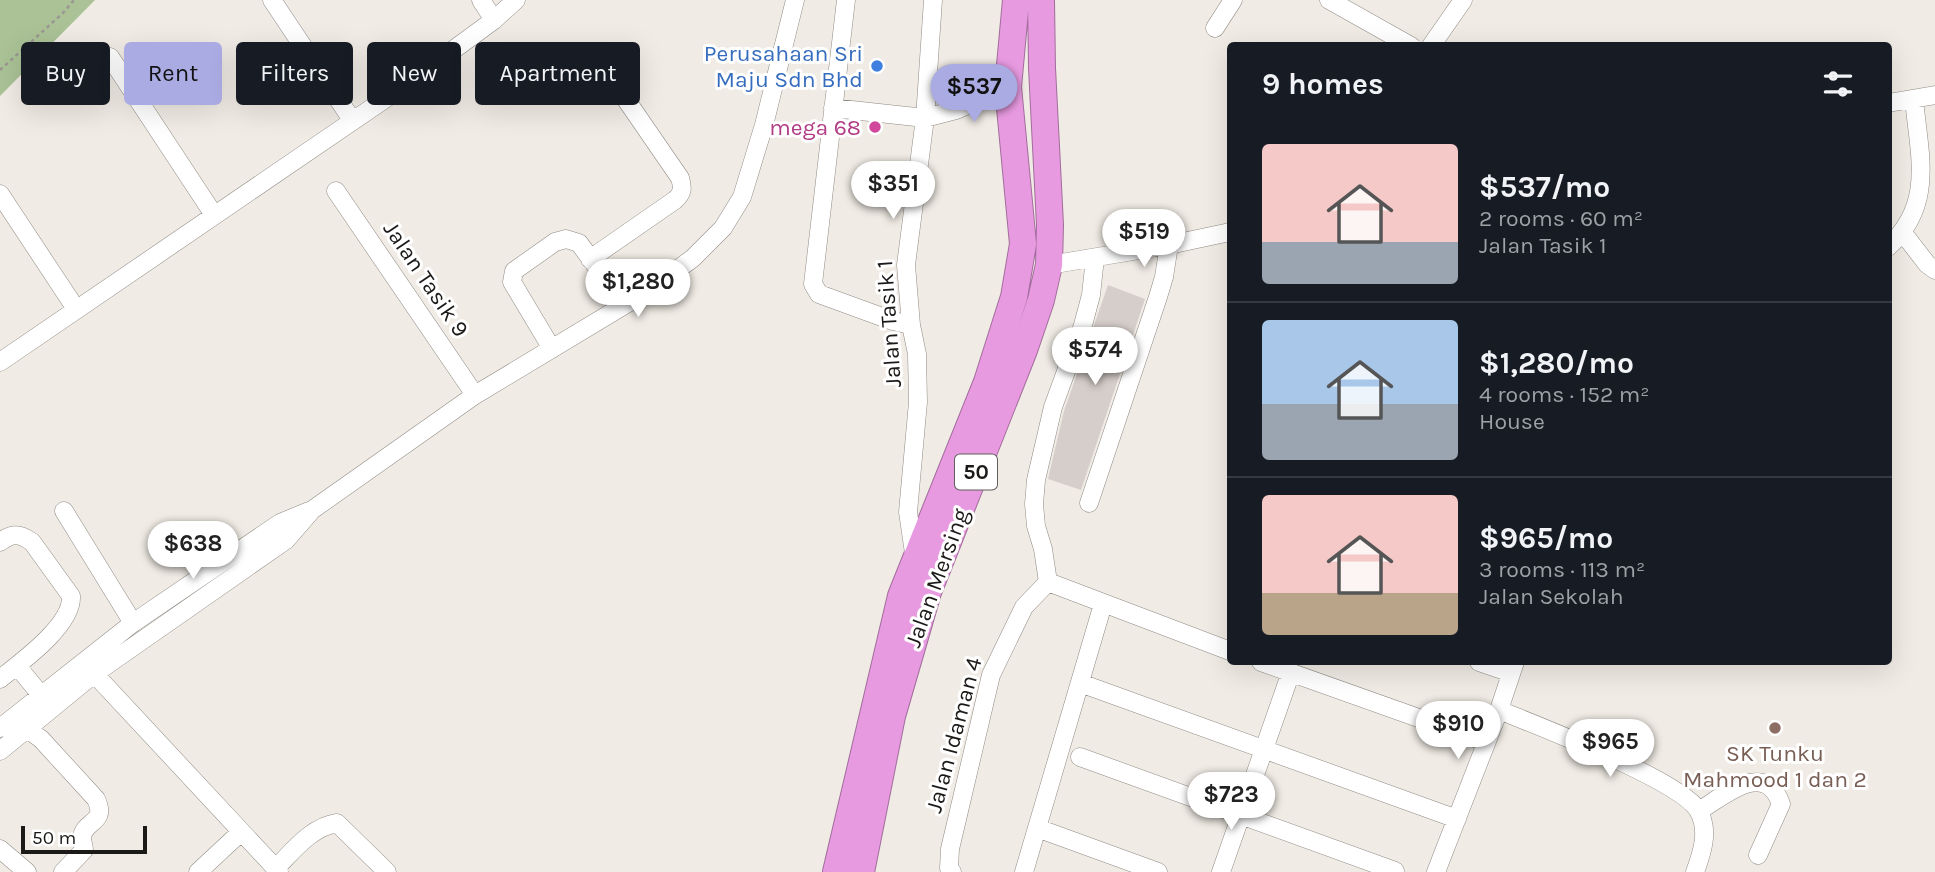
<!DOCTYPE html>
<html lang="en">
<head>
<meta charset="utf-8">
<style>
  :root { --surface:#171b24; --page:#20242c; --text:#f1f3f6; --muted:#9ea1a6; --line:#363941; --accent:#aaabe2 }
  body { margin:0; font-family:Karla,sans-serif; background:var(--page); color:var(--text); height:100vh; display:flex; flex-direction:column; font-size:26px; white-space:nowrap }
  * { box-sizing:border-box; margin:0 }
  p { font-size:23px; color:var(--muted) }
  .icon { flex:none; width:38px; height:38px; fill:none; stroke:currentColor; stroke-width:2; stroke-linecap:round; stroke-linejoin:round }
  .map { position:relative; flex:1; overflow:hidden }
  .sheet { position:absolute; left:1227px; top:42px; width:665px; height:623px; display:flex; flex-direction:column; background:var(--surface); border-radius:7px; box-shadow:0 7px 28px #0002 }
  .sheet>* { flex:none }
  .hud { position:absolute; left:21px; top:42px; width:665px; height:63px; display:flex; gap:14px }
  .scale { position:absolute; left:21px; bottom:18px; width:126px; box-sizing:border-box; padding-left:7px; border:4px solid #1c1a18; border-top:0; font-size:19px; line-height:24px; white-space:nowrap; color:#1c1a18; -webkit-text-stroke:5px #fff; paint-order:stroke }
  .price { position:absolute; translate:-50% -60px; padding:0 16px; border-radius:24px; background:#fff; color:#222; font-size:23px; line-height:46px; filter:drop-shadow(0 2px 4px #0008) }
  .price::after { content:''; position:absolute; left:50%; top:42px; width:21px; height:16px; margin-left:-10px; background:inherit; clip-path:polygon(0 0,100% 0,50% 100%) }
  .price.active { background:var(--accent); color:#111 }
  ul { padding:0; list-style:none }
  li { display:flex; align-items:center; gap:21px; height:175px; padding:0 35px }
  li+li { border-top:2px solid var(--line) }
  li span { display:grid; place-items:center; flex:none; width:196px; height:140px; border-radius:7px; color:#555 }
  li>.icon { margin-inline-start:auto }
  span .icon { width:84px; height:84px; fill:#fffc; stroke-width:1 }
  li b { font-size:30px }
  h2 { display:flex; justify-content:space-between; align-items:center; height:84px; padding:0 35px; font-size:30px }
  .chip { padding:0 24px; border-radius:7px; background:var(--surface); box-shadow:0 7px 28px #0002; font-size:24px; line-height:63px }
  .chip.active { background:var(--accent); color:#111 }
  .map>svg:first-child { display:block }
  .green { fill:#aac296 }
  .building { fill:#d6ceca }
  .lines { fill:none; stroke-linecap:round; stroke-linejoin:round }
  .minor-casing { stroke:#908b85; stroke-width:19 }
  .highway-casing { stroke:#a16d9b; stroke-width:28 }
  .path { stroke:#9a9691; stroke-width:2.5; stroke-dasharray:3.5 3.5; stroke-linecap:butt }
  .minor { stroke:#fff; stroke-width:18 }
  .highway { stroke:#e89ae1; stroke-width:26 }
  .shop-dot { fill:#3f7fe0; stroke:#fff; stroke-width:2.5 }
  .hotel-dot { fill:#d1479c; stroke:#fff; stroke-width:2.5 }
  .education-dot { fill:#8d6e63; stroke:#fff; stroke-width:2.5 }
  .labels { text-anchor:middle; dominant-baseline:central; stroke-width:6; stroke-linejoin:round; paint-order:stroke }
  .shield { fill:#fff; stroke:#605f5d; stroke-width:2 }
  .shield-label { font-size:21px; font-weight:bold; fill:#1c1a18 }
  .shop-label { font-size:23px; fill:#366cbe; stroke:#fff; text-anchor:end }
  .hotel-label { font-size:23px; fill:#b23c85; stroke:#fff; text-anchor:end }
  .street-label { font-size:23px; fill:#1c1a18; stroke:#fff }
  .education-label { font-size:23px; fill:#785e54; stroke:#fff }
</style>
</head>
<body>
<div class="map">
<svg width="1935" height="872" viewBox="0 0 1935 872">
  <rect width="100%" height="100%" fill="#f0ebe4"/>
  <!-- green -->
  <path class="green" d="M0,0H95L0,96Z"/>
  <!-- building -->
  <path class="building" d="M1108,285L1145,299L1081,490L1048,479L1064,411Z"/>
  <g class="lines">
    <defs>
      <path id="minor" d="M272,0L352,120
        M481,0L494,20
        M846,0L813,284L819,294L893,321L911,325
        M1329,0L1411,46
        M1215,28L1233,0
        M1431,46L1463,0
        M110,57L214,215
        M1888,103L1935,95
        M833,108L925,118L956,110L1008,87
        M336,191L475,395
        M0,194L76,309
        M1903,233L1927,264L1935,270
        M1888,247C1935,204 1919,155 1914,99
        M590,259L675,200C683,193 683,188 680,178L616,85
        M1049,265L1169,245L1230,232
        M552,349L512,282L514,271L555,242L566,239L579,243L624,304
        M0,362L404,86L494,20L516,0
        M1089,503L1158,297L1164,277L1169,245
        M64,511L133,623
        M0,542C12,533 19,533 32,542L71,596C73,625 21,662 0,679
        M915,560L908,512L918,402L917,354L911,325L906,265L925,118L933,0
        M1048,582L1043,549L1036,526L1034,504L1036,480L1053,407L1083,325L1091,295L1095,258
        M1048,582L1230,651
        M1261,662L1486,742
        M1479,662L1511,673
        M17,666L41,695
        M88,667L279,872
        M1080,683L1457,819
        M1499,710C1538,726 1679,780 1698,810C1710,830 1702,853 1695,872
        M0,728L133,623L280,523L309,511
        M27,729L41,739L96,799C108,824 83,820 82,838C82,842 84,846 84,850L63,872
        M0,751L94,674L286,540L312,510L475,395L651,289L693,258L723,228L742,197L764,125L795,0
        M1080,757L1395,871
        M1699,811C1725,795 1765,759 1781,804L1758,855
        M1037,828L1158,872
        M0,849L27,872
        M275,869C294,850 311,827 337,823L387,872
        M198,872L241,832
        M952,872L949,868L950,849L991,675L1024,607L1048,582
        M1024,872L1103,604
        M1221,872L1291,672
        M1436,872L1499,710L1515,662"/>
      <path id="highway" d="M836,872L901,596L987,382L1014,297L1023,244L1008,87L1016,0
        M861,872L892,716L928,592L1024,350L1041,300L1049,265L1050,225L1042,68L1041,0"/>
    </defs>
    <!-- minor casing -->
    <use href="#minor" class="minor-casing"/>
    <!-- highway casing -->
    <use href="#highway" class="highway-casing"/>
    <!-- path -->
    <path class="path" d="M0,70L63,13L74,0"/>
    <!-- minor -->
    <use href="#minor" class="minor"/>
    <!-- highway -->
    <use href="#highway" class="highway"/>
  </g>
  <!-- markers -->
  <circle class="shop-dot" cx="877" cy="66" r="7"/>
  <circle class="hotel-dot" cx="875" cy="127" r="7"/>
  <circle class="education-dot" cx="1775" cy="728" r="7"/>
  <g class="labels">
    <!-- shield labels -->
    <rect class="shield" x="955" y="454.5" width="42" height="35" rx="5"/>
    <g class="shield-label">
      <text x="976" y="472">50</text>
    </g>
    <!-- shop labels -->
    <g class="shop-label">
      <text x="863" y="53">Perusahaan Sri<tspan x="863" dy="26">Maju Sdn Bhd</tspan></text>
    </g>
    <!-- hotel labels -->
    <g class="hotel-label">
      <text x="861" y="127">mega 68</text>
    </g>
    <!-- street labels -->
    <g class="street-label">
      <text transform="translate(426 279) rotate(56)">Jalan Tasik 9</text>
      <text transform="translate(889 324) rotate(-94)">Jalan Tasik 1</text>
      <text transform="translate(937 578) rotate(-70)">Jalan Mersing</text>
      <text transform="translate(954 735) rotate(-75)">Jalan Idaman 4</text>
    </g>
    <!-- education labels -->
    <g class="education-label">
      <text x="1775" y="753">SK Tunku<tspan x="1775" dy="26">Mahmood 1 dan 2</tspan></text>
    </g>
  </g>
</svg>
<div class="scale">50 m</div>
<b class="price active" style="left:974px;top:124px">$537</b>
<b class="price" style="left:893px;top:221px">$351</b>
<b class="price" style="left:1144px;top:269px">$519</b>
<b class="price" style="left:638px;top:319px">$1,280</b>
<b class="price" style="left:1095px;top:387px">$574</b>
<b class="price" style="left:193px;top:581px">$638</b>
<b class="price" style="left:1458px;top:761px">$910</b>
<b class="price" style="left:1610px;top:779px">$965</b>
<b class="price" style="left:1231px;top:832px">$723</b>
<div class="hud">
<a class="chip">Buy</a>
<a class="chip active">Rent</a>
<a class="chip">Filters</a>
<a class="chip">New</a>
<a class="chip">Apartment</a>
</div>
<section class="sheet">
<h2>9 homes<svg class="icon" aria-label="filters" viewBox="0 0 24 24"><path d="M4 7h16M4 17h16"/><circle cx="9" cy="7" r="2"/><circle cx="15" cy="17" r="2"/></svg></h2>
<ul>
<li><span style="background:linear-gradient(#f6c9c9 70%,#9aa5b1 0)"><svg class="icon" aria-label="home" viewBox="0 0 24 24"><path d="M3 11l9-7 9 7M6 9v11h12V9"/></svg></span><div><b>$537/mo</b><p>2 rooms · 60 m²</p><p>Jalan Tasik 1</p></div></li>
<li><span style="background:linear-gradient(#a9c7e8 60%,#9aa5b1 0)"><svg class="icon" aria-label="home" viewBox="0 0 24 24"><path d="M3 11l9-7 9 7M6 9v11h12V9"/></svg></span><div><b>$1,280/mo</b><p>4 rooms · 152 m²</p><p>House</p></div></li>
<li><span style="background:linear-gradient(#f6c9c9 70%,#b9a48a 0)"><svg class="icon" aria-label="home" viewBox="0 0 24 24"><path d="M3 11l9-7 9 7M6 9v11h12V9"/></svg></span><div><b>$965/mo</b><p>3 rooms · 113 m²</p><p>Jalan Sekolah</p></div></li>
</ul>
</section>
</div>
</body>
</html>
